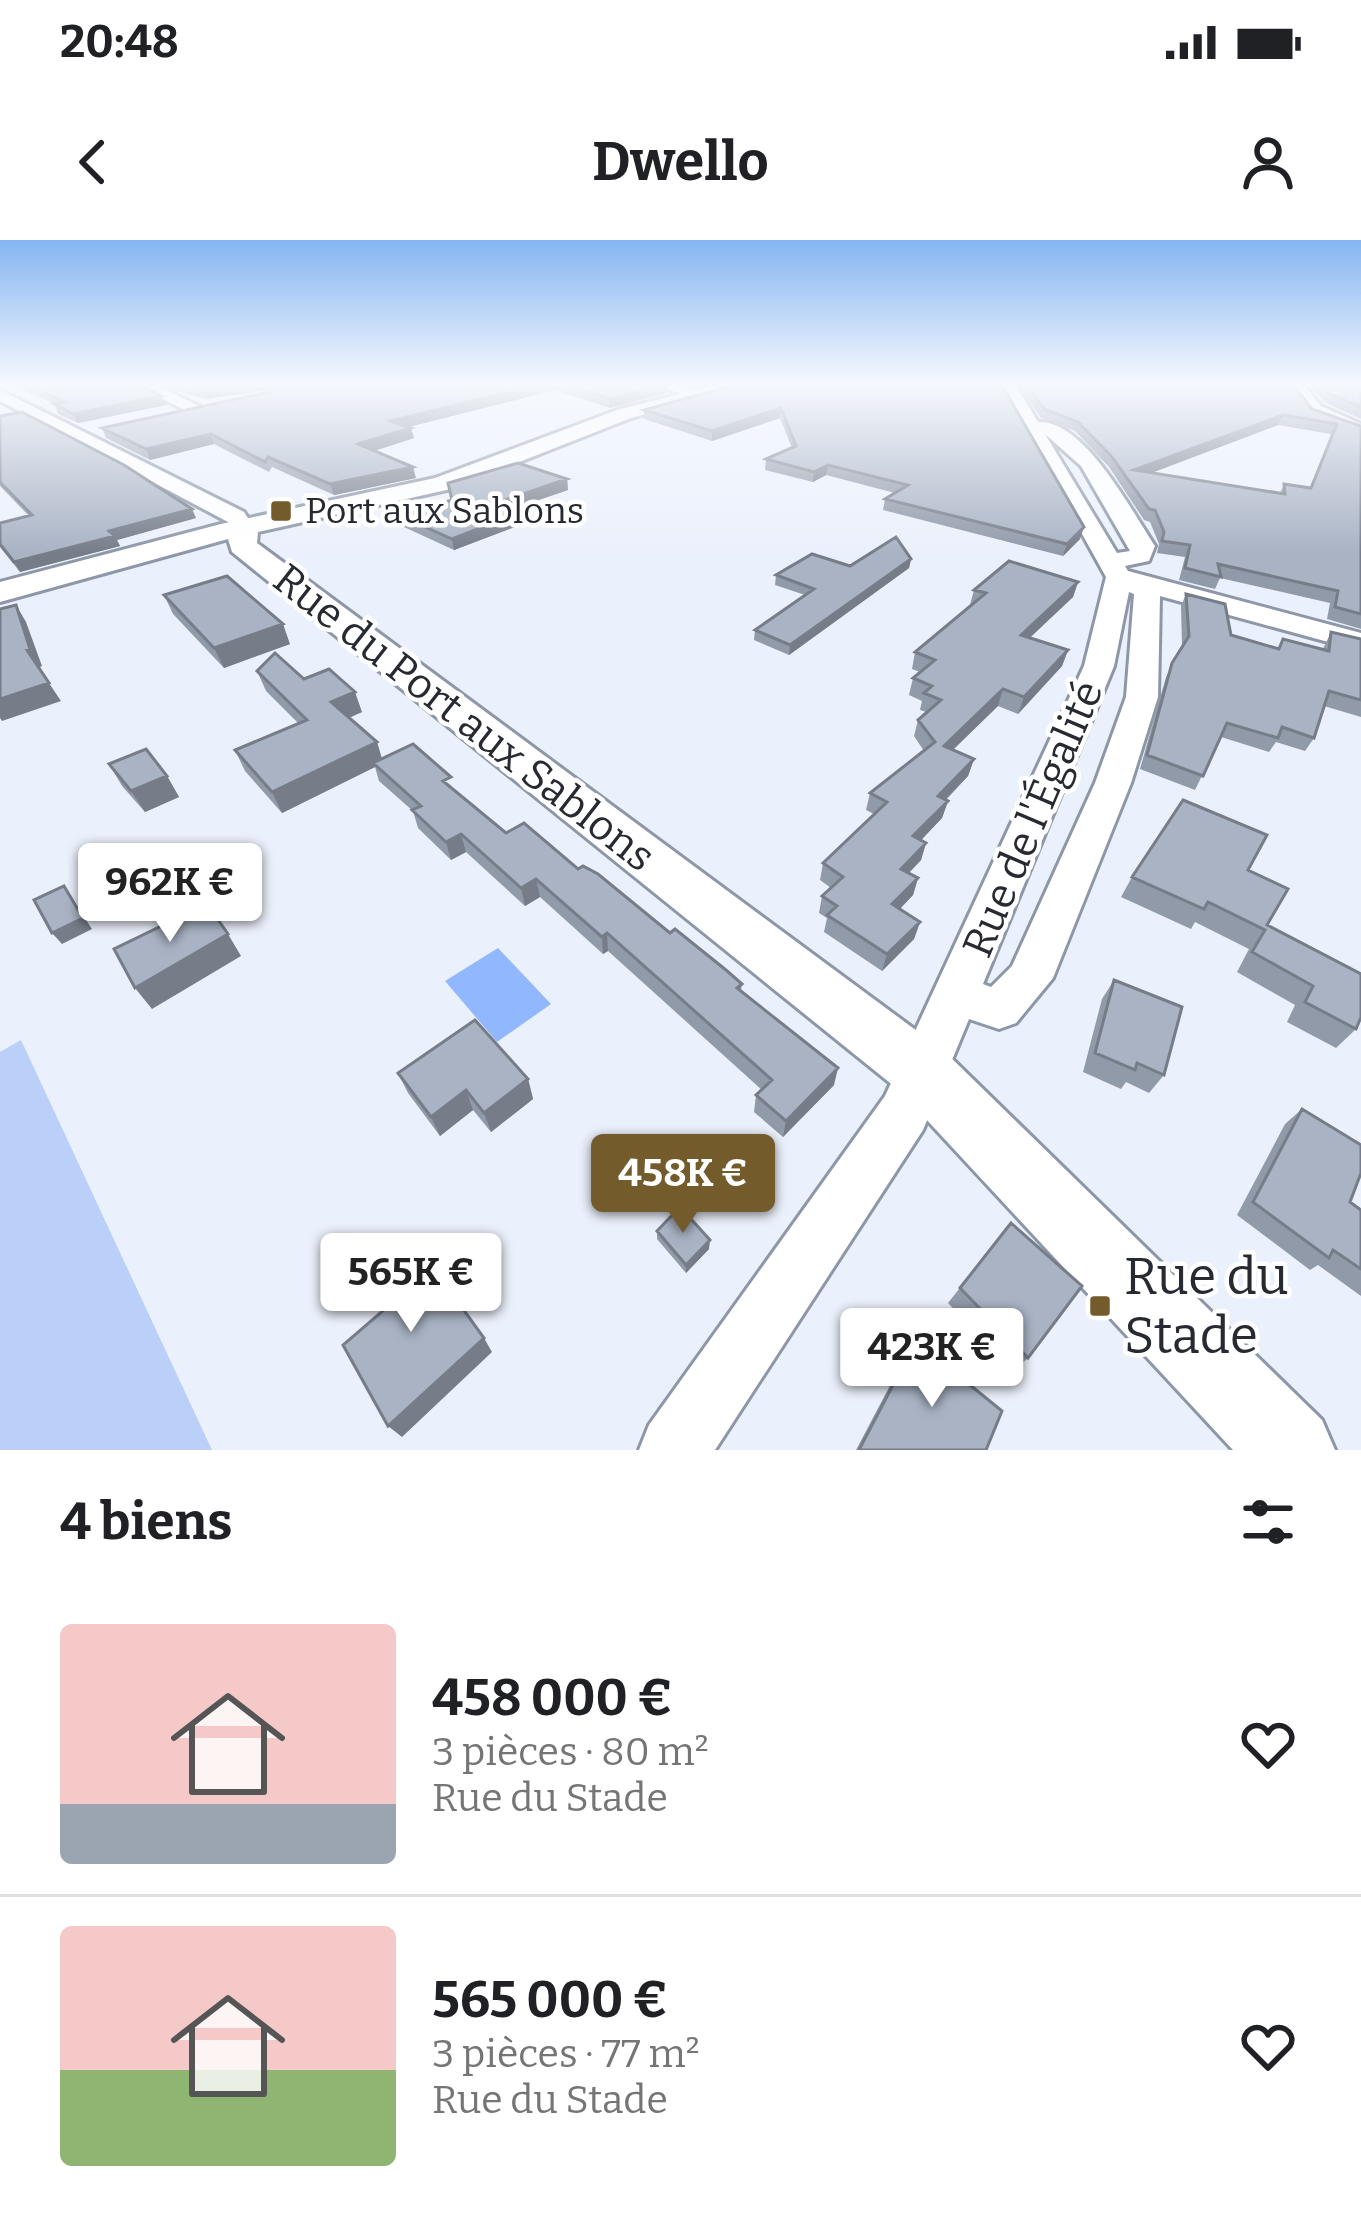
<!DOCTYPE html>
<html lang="fr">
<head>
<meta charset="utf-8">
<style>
  :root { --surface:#fff; --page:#f2f2f2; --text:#202124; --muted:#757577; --line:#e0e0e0; --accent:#735b2b }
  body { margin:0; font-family:Bitter,serif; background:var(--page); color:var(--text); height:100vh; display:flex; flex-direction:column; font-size:45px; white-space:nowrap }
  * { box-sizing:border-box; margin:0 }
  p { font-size:39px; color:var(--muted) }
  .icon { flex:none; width:66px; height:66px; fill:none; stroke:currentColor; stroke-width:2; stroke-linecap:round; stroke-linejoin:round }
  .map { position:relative; height:1210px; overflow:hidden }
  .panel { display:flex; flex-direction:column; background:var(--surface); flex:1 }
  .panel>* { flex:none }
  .price { position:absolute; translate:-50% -102px; padding:0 27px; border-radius:12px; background:#fff; color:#222; font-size:39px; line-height:78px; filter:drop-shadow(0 3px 6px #0008) }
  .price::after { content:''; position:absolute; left:50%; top:72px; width:36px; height:27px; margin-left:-18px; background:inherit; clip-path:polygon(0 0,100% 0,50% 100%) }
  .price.active { background:var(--accent); color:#fff }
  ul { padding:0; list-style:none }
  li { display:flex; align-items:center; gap:36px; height:300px; padding:0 60px }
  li+li { border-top:3px solid var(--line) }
  li span { display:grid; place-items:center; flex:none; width:336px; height:240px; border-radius:12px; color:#555 }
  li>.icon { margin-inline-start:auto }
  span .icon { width:144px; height:144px; fill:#fffc; stroke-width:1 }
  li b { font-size:51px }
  h2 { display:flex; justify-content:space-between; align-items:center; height:144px; padding:0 60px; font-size:51px }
  .status { display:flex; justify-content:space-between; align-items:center; height:84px; padding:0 60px; background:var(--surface); direction:ltr }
  .status svg { height:33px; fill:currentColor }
  header { display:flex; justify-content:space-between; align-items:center; height:156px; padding:0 60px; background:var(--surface); font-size:54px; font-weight:700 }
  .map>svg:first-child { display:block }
  .green { fill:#bad0f8 }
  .water { fill:#91b7fe }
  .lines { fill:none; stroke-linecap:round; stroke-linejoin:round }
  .minor-casing { stroke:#8e97a7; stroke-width:6 }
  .tertiary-casing { stroke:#8e97a7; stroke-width:6 }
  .minor { fill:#fff; fill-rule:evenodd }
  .tertiary { fill:#fff; fill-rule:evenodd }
  .wall { fill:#919aa9; fill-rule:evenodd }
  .shaded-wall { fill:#767d89 }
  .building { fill:#a9b3c4; stroke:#767d89; stroke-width:3; fill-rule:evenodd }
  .poi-dot { fill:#735b2b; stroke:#fff; stroke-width:4.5 }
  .labels { text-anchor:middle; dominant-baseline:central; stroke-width:9; stroke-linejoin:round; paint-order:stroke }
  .far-poi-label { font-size:36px; fill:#272b31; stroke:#fff; text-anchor:start }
  .street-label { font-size:42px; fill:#272b31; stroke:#fff }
  .near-poi-label { font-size:51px; fill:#272b31; stroke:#fff; text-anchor:start }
</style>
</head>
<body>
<div class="status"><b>20:48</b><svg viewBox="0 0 49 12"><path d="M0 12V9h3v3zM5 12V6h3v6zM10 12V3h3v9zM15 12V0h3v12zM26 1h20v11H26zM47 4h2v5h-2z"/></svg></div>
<header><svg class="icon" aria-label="back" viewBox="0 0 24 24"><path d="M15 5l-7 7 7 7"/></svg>Dwello<svg class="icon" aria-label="person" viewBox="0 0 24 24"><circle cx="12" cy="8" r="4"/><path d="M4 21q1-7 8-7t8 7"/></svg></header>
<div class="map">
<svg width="1361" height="1210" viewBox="0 0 1361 1210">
  <rect width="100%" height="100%" fill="#ebf1fc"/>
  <!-- green -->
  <path class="green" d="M21,800L212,1210H0V812Z"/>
  <!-- water -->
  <path class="water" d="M498,708L551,764L497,802L445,741Z"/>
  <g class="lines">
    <defs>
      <path id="minor" d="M133,144H154L207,170L193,174Z
        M654,144H679L704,154L696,159Z
        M999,144H1015L1038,182C1084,179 1132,272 1155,306L1149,321L1125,326L1128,331L1361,393V411L1160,356L1158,457L1131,543L1053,738L1016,783L999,789L969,779L923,890L715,1210H639L649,1185L885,856L1084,426L1106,337ZM1045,194L1081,226L1130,311L1117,313ZM1129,352L1134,354L1126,457L1095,543L1012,726L991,747L983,744L1114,426Z
        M1287,144H1303L1321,166L1361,184V195L1309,174Z
        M0,150L244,272L255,289L252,294H236L228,282L0,161Z"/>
      <path id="tertiary" d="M719,144H752L631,178L451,249L258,292L257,303L944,811L1322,1180L1335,1210H1233L900,851L232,312L228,299L0,362V342L221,284L435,238L617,170Z"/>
    </defs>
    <!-- minor casing -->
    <use href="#minor" class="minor-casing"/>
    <!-- tertiary casing -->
    <use href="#tertiary" class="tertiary-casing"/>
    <!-- minor -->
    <use href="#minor" class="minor"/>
    <!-- tertiary -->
    <use href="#tertiary" class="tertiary"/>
  </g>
  <!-- wall -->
  <path class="wall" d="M12,144H137L162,156L166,165L78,183L58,174L55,164Z
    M150,144H665L666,153L610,168L555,150L407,187L411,188L414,198L374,211L416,238L334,255L272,227L269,232L214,204L150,220L106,198L102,188L304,144L206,159Z
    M737,144L1080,299L1063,316L883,270L885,259L895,253L826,235L813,242L765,230L766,219L792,208L780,178L712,201L644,179V170Z
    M1018,144H1292L1312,169L1361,186V389L1327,379L1330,363L1220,338L1215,349L1179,340L1185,317L1157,313L1159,304L1150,282L1144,280L1109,227L1075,191L1041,178ZM1278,185L1331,194L1310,248L1284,244L1280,253L1151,233Z
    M1309,144H1361V179L1324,162Z
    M0,176L196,278L117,300L120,306L20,332L0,307V283L29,276L0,246Z
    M567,239L568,250L518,267L526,270L528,282L454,310L404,287L401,276Z
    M911,319L909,328L789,415L754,400L755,390L805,355L775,345L776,335Z
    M1078,342L1073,357L1030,397L1068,410L1062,426L1018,474L998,466L953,510L974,519L968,536L946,560L948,561L942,578L921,600L926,603L921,620L909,633L918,638L913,655L900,669L920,682L914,699L882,731L824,692L827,678L819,673L822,656L831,648L820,640L823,623L874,574L866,570L870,553L924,511L914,496L918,480L926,472L920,470L922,461L909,455L913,438L920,432L912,429L915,412L972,366L970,365L974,350Z
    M1186,354L1231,395L1278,408L1283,399L1323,409L1331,392L1361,399V477L1324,466L1314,498L1305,511L1276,502L1269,512L1221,497L1195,550L1140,529L1166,437L1182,407L1181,366Z
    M164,355L290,404L224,428L173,374Z
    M257,431L304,439L362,472L349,478L377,502L382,519L455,550L506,593L578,629L670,693L742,744L741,751L834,845L783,897L754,872L756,855L762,850L608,711L603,714L540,657L525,666L466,612L451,620L418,588L413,571L379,541L375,527L282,573L245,531L235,510L298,483L266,451Z
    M109,524L167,536L179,557L145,572L122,546Z
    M1248,630L1267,685L1356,789L1336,808L1287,782L1295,765L1237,732L1249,709L1195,682L1191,689L1121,657L1132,637Z
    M1114,740L1164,835L1149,853L1126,842L1121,849L1083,832L1102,759Z
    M398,833L528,839L533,859L491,892L473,870L440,896L408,853Z
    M1302,869L1350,962L1361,970V1056L1318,1025L1310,1030L1237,975L1285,884Z
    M1011,983L1028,1118L1013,1131L948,1063Z
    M657,991L709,1009L686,1033L657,999Z
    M916,1101L986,1210H856L906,1115Z"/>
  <!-- shaded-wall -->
  <path class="shaded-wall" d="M244,144H307L206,159L203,150Z
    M542,144H555V150L393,191L390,181Z
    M666,144V153L610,168V159Z
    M162,156L166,165L78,183L73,174Z
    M781,168L780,178L712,201V191Z
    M1283,175L1278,185L1130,241L1134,230Z
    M411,188L414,198L361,215L358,204Z
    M211,194L214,204L150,220L146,209Z
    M828,225L826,235L813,242L814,232Z
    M413,227L416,238L334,255L330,244Z
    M567,239L568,250L503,272L502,261Z
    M192,269L196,278L117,300L120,306L20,332L14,322L109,291Z
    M526,270L528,282L454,310L452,299Z
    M1084,287L1080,299L1063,316L1067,304Z
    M911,319L909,328L789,415L790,405Z
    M1078,342L1073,357L1016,411L1021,395Z
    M16,365L26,382L42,426L38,428L27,410Z
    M283,384L290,404L224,428L214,408Z
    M1068,410L1062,426L1018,474L1024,457Z
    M49,443L61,461L2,481L0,478V459Z
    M1003,449L998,466L939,523L944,506Z
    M355,452L362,472L338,482L331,462Z
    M377,502L383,523H373L375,527L282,573L272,552Z
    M974,519L968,536L932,573L938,556Z
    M167,536L179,557L145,572L131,551Z
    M948,561L942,578L908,614L913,596Z
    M461,594L466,612L451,620L446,602Z
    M926,603L921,620L896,646L901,629Z
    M918,638L913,655L887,682L892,664Z
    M536,639L540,657L525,666L521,648Z
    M64,646L92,689L62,704L52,693Z
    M920,682L914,699L882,731L887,714Z
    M607,693L608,711L603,714L602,697Z
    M228,694L241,716L152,769L135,748Z
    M838,828L834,845L783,897L786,881Z
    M528,839L533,859L491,892L484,873Z
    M466,850L473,870L440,896L431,877Z
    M710,1000L709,1009L686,1033V1025Z
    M484,1098L492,1112L402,1197L388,1186Z"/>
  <!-- building -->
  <path class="building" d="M26,144H137L162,156L73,174L54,164L65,162Z
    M180,144H244L203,150Z
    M306,144H542L390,181L411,188L358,204L413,227L330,244L268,217L265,222L211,194L146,209L102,188Z
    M564,144H666L610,159Z
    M737,144H1001L1084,287L1067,304L885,259L908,245L828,225L814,232L766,219L796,206L781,168L712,191L644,170Z
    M1026,144H1292L1312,169L1361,186V374L1335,367L1338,351L1218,324L1221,337L1185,328L1190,305L1162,301L1164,292L1155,270L1149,269L1112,217L1078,182L1044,169ZM1283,175L1337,184L1311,248L1284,244L1285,254L1134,230Z
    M1320,144H1361V167L1328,153Z
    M22,172L124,225L192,269L109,291L115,296L14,322L0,304V283L32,275L0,242V176Z
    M518,223L567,239L502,261L526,270L452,299L401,276L452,260L448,243Z
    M896,297L911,319L790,405L755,390L814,349L776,335L812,314L850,326Z
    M1009,321L1078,342L1021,395L1068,410L1024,457L1003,449L944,506L974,519L938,556L948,561L913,596L926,603L901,629L918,638L892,664L920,682L887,714L827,675L837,666L822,656L843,637L823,623L887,562L870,553L935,502L918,480L941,460L924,453L932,446L913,438L935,420L915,412L986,353L974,350Z
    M227,336L283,384L214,408L164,355Z
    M1186,354L1225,364L1231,395L1279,409L1283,399L1329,411L1331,392L1361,399V460L1329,451L1314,498L1282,487L1278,498L1227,483L1203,536L1147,515L1172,423L1189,396Z
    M16,365L30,409L27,410L49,443L0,459V369Z
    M275,413L304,439L329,429L355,452L331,462L377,502L272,552L235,510L307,480L257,431Z
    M413,504L451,537L443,541L506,593L524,583L578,629L583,626L598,634L670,693L675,689L726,730L742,744L737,748L838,828L786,881L756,855L772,840L607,693L602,697L536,639L521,648L461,594L446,602L412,570L421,566L373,523Z
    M146,509L167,536L131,551L109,524Z
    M1183,560L1267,595L1248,630L1288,649L1267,685L1361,734V777L1356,789L1305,762L1313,746L1252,712L1265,690L1208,662L1204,669L1132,637Z
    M64,646L83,678L52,693L34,660Z
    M207,664L228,694L135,748L114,709Z
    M1114,740L1182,767L1164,835L1137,823L1135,830L1095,813Z
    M475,780L528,839L484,873L466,850L431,877L398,833Z
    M1302,869L1361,905V933L1350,962L1361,970V1029L1333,1010L1329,1018L1253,962Z
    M680,967L710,1000L686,1025L657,991Z
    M1011,983L1082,1046L1028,1118L960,1048Z
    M411,997L484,1098L388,1186L343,1105L399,1057L378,1025Z
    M916,1101L1002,1171L986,1210H859Z"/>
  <!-- sky -->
  <linearGradient id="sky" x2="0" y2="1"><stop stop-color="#85b5f1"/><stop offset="0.46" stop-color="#f6f9fe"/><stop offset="1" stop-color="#f6f9fe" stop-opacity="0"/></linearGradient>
  <rect width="1361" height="313" fill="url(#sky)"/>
  <!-- markers -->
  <g class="poi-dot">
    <rect x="269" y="259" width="24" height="24" rx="6"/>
    <rect x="1088" y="1054" width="24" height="24" rx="6"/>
  </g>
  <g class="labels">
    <!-- far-poi labels -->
    <g class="far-poi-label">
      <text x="305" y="271">Port aux Sablons</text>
    </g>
    <!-- street labels -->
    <g class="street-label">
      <text transform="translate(464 478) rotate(38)">Rue du Port aux Sablons</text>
      <text transform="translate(1033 579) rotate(-67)">Rue de l'Égalité</text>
    </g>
    <!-- near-poi labels -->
    <g class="near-poi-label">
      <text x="1124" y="1037">Rue du<tspan x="1124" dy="59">Stade</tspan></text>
    </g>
  </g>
</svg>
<b class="price" style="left:170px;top:705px">962K €</b>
<b class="price active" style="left:683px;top:996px">458K €</b>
<b class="price" style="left:411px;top:1095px">565K €</b>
<b class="price" style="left:932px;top:1170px">423K €</b>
</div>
<section class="panel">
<h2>4 biens<svg class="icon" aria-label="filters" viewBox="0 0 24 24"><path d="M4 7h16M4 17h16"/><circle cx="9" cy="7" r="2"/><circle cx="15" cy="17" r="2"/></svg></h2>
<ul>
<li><span style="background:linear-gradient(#f6c9c9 75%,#9aa5b1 0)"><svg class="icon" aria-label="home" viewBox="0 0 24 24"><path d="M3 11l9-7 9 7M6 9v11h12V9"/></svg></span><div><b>458 000 €</b><p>3 pièces · 80 m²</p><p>Rue du Stade</p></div><svg class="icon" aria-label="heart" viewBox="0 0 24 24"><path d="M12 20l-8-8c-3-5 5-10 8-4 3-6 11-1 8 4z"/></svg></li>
<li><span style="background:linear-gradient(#f6c9c9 60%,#8fb573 0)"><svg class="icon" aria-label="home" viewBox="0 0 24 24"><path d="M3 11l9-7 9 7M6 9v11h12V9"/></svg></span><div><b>565 000 €</b><p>3 pièces · 77 m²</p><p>Rue du Stade</p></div><svg class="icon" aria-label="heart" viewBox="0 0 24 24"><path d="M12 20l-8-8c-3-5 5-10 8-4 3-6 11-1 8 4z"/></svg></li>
</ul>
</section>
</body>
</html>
